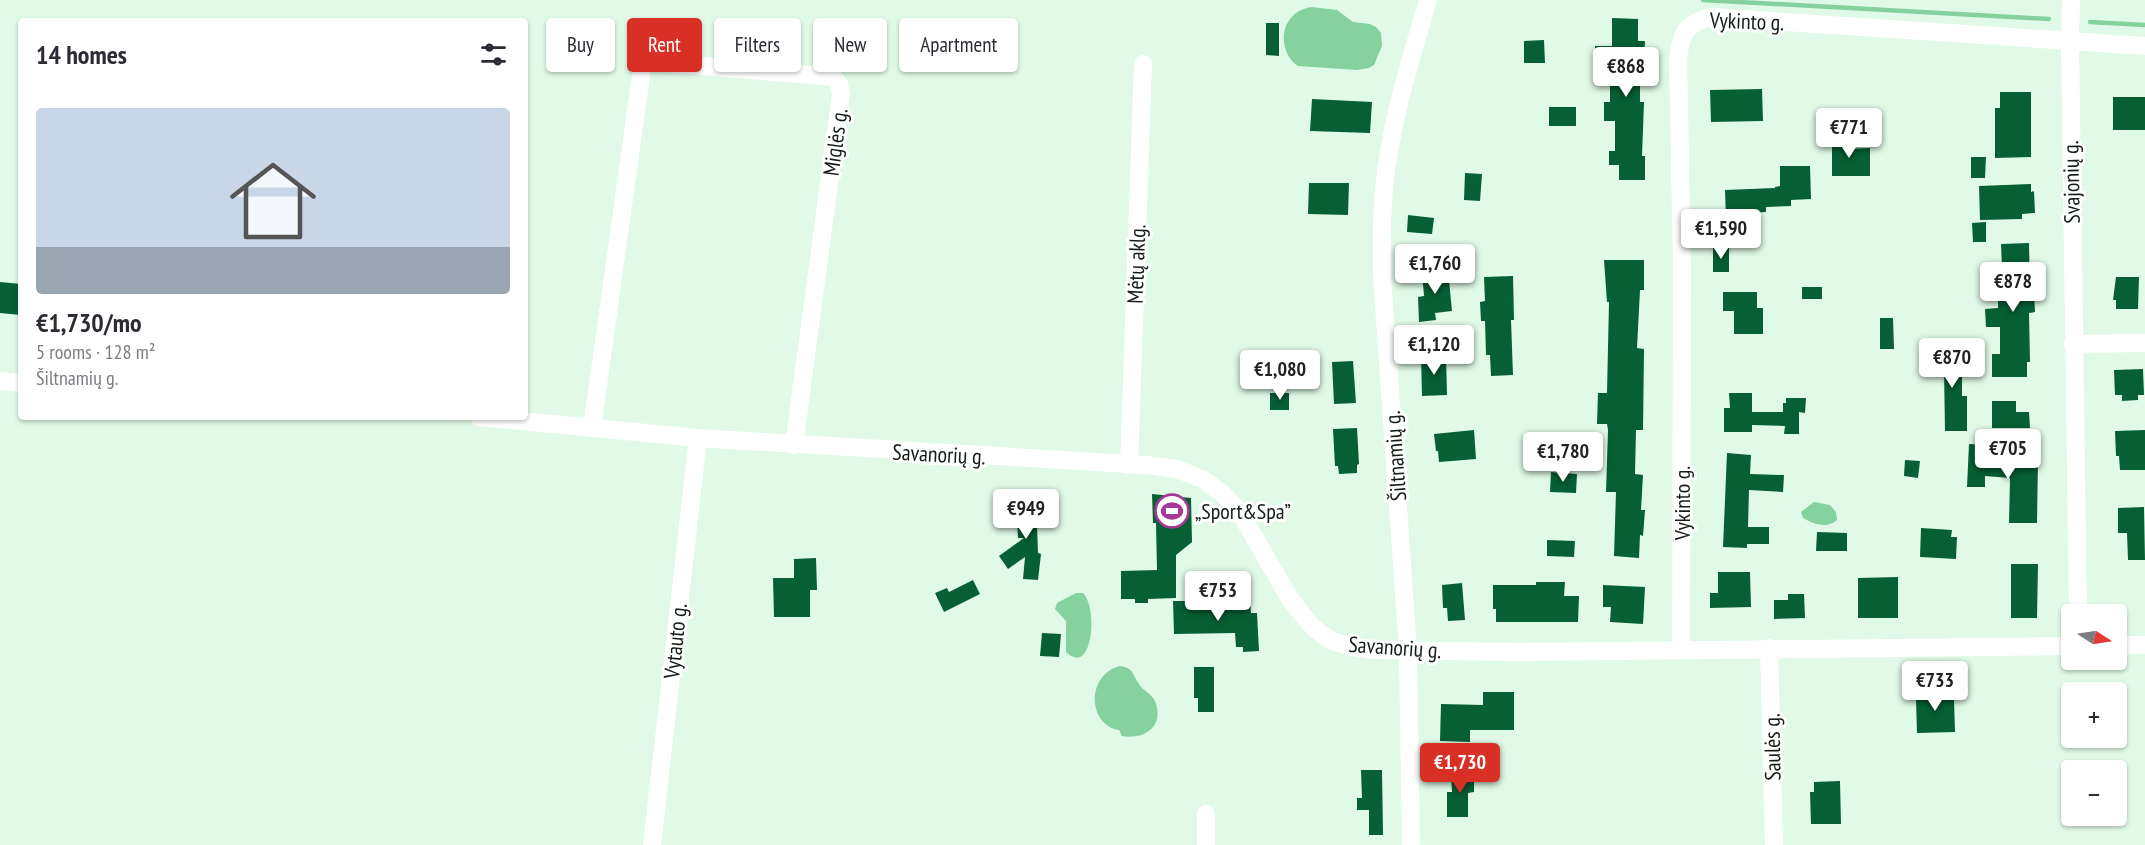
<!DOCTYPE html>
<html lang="en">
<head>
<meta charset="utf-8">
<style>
  :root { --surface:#fff; --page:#f7f7f7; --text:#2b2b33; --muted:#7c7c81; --line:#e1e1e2; --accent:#d93025 }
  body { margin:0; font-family:"PT Sans Narrow",sans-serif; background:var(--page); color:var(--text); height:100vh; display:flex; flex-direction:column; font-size:22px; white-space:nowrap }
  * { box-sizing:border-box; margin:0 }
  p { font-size:20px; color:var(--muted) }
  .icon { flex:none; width:33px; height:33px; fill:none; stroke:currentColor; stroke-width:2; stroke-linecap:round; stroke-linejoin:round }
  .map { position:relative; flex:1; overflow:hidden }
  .details { position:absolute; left:18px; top:18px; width:510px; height:402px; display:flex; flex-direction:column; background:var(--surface); border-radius:6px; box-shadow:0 2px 4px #0004 }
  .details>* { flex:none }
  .hud { position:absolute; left:546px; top:18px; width:570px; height:54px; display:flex; gap:12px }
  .needle { width:39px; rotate:102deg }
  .tools { position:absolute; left:2061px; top:604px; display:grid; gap:12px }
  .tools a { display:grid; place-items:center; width:66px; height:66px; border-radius:6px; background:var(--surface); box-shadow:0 2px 4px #0004; font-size:30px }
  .price { position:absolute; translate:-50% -51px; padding:0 14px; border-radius:6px; background:#fff; color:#222; font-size:20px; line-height:39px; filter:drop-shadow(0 2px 3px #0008) }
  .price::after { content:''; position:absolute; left:50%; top:36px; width:18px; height:14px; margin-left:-9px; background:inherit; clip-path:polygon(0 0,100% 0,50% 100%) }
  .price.current { background:var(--accent); color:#fff }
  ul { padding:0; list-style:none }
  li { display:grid; align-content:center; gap:12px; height:318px; padding:0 18px }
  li+li { border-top:2px solid var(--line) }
  li span { display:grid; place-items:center; height:186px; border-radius:6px; color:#555 }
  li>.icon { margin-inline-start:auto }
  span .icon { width:108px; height:108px; fill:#fffc; stroke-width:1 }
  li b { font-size:26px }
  h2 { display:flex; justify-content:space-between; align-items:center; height:72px; padding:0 18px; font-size:26px }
  .chip { padding:0 21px; border-radius:6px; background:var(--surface); box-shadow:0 2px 4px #0004; font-size:21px; line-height:54px }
  .chip.current { background:var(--accent); color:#fff }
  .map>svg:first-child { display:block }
  .water { fill:#85d29e }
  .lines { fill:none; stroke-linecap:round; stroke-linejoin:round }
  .stream { stroke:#85d29e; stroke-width:4.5 }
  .building { fill:#066034 }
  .minor { stroke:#fff; stroke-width:18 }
  .labels { text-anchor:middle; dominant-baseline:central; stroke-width:6; stroke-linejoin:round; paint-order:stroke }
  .street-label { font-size:22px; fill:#131c16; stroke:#fff }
  .poi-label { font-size:22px; fill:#131c16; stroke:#fff; text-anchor:start }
</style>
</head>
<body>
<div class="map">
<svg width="2145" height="845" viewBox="0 0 2145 845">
  <rect width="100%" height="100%" fill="#e0fae7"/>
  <!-- water -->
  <path class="water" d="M1312,7L1337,10L1353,22L1370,24L1376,27L1381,33L1382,46L1374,65L1369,68L1357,70L1298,66C1275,50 1280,11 1312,7Z
    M1814,502L1830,505L1836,512L1837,520C1827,529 1813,524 1803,518L1801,512Z
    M1076,593H1083C1098,607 1093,678 1066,652V621L1055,609L1057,603Z
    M1120,666C1134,668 1132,674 1139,684C1143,691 1151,693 1155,701C1165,726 1145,740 1122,736L1119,730C1086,724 1087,674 1120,666Z"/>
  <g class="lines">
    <!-- stream -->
    <path class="stream" d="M1703,0L2049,19
      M2090,22L2145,25"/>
  </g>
  <!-- building -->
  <path class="building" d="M1612,18L1638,19V41H1645L1644,60H1640V102H1644L1642,156H1645V180H1619V165H1609V151H1615V121H1604V102H1610V60L1595,59V46H1612Z
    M1266,23H1279V56L1266,55Z
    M1544,40L1545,63H1524V41Z
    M1762,89L1763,121L1711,122L1710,90Z
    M2000,92H2031V157L1995,158V108H2000Z
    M2113,97H2145V130H2113Z
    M1312,99L1372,102L1370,133L1310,131Z
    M1549,107H1576V126H1549Z
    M1846,135V149L1870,148V176H1832V136Z
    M1971,157H1986L1985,178H1971Z
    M1780,166H1810L1811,199L1791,200V206L1766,207V212L1747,213L1748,218L1726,219L1725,190L1775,188V187L1780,186Z
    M1465,173L1482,174L1480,201L1464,200Z
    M1309,183H1349L1348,215L1308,214Z
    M2031,184V192L2034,191L2035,213L2022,214V219L1980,220L1979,186Z
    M1408,215L1434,218L1432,234L1407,232Z
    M1986,222V242H1973L1972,223Z
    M2029,243L2030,292H2034L2035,312L2029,313L2030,362H2027V377H1992V354H2000V327H1986L1985,309L1998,308V292H2003L2001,244Z
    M1713,248H1729V272H1713Z
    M1604,260H1644V290H1640L1637,348L1644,349L1643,430H1636L1635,474L1643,475L1641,510H1645L1643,536L1640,535L1639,558L1614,556L1616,492H1606L1608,430L1607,424H1597L1598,393H1607L1609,302H1607Z
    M1448,270L1452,311L1435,313L1436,320L1419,322L1418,297L1424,296L1422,272Z
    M1513,276L1514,320H1511L1513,375L1491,376L1490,355H1486L1485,321H1481L1480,302L1485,301L1484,277Z
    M2116,277H2139L2138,309H2116V300H2113Z
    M0,282L21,284V315L0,313Z
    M1802,287H1822V299H1802Z
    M1723,292H1757V308H1763V334H1734V311H1723Z
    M1880,318H1893L1894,349H1880Z
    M1931,351H1962V396H1967V431H1945L1944,369H1931Z
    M1446,355L1447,395L1422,396L1421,356Z
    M1353,361L1356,403L1334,404L1332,362Z
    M2143,369L2144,395H2138V400L2122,401V395H2115L2114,370Z
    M1270,393H1289V410H1270Z
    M1729,393H1752V412H1783V403H1786V398H1806L1805,413L1799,412V434H1784L1785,426L1752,425V432H1724V408H1730Z
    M1992,401H2016V412H2029L2030,428H1992Z
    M1357,428L1359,464L1357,465V473L1339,474L1338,466H1335L1333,429Z
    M1474,430L1476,459L1439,462L1438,451H1436L1434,434Z
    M2145,430V470H2120L2119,456H2116L2115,431Z
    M1969,444L1993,445L1992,458H2038L2037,523H2009L2010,478L1985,476V487H1967Z
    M1727,453L1751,455L1750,474L1784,475L1783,492L1749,490L1748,527H1769V544H1747V548L1723,547Z
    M1905,460L1920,461L1918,478L1904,476Z
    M1551,472L1577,474L1576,493L1550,492Z
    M1152,494L1191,498L1192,542L1176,555V598L1148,599V603H1135V599H1121V571L1157,570L1156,523H1153Z
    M1036,498L1038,553L1041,554L1038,580L1023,579L1025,557L1008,569L999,556L1024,538H1018L1016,499Z
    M2144,507L2145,560H2128L2127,533H2118V508Z
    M1921,528L1952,530L1951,537H1957L1956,559L1920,557Z
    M1817,532L1847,533V551H1816Z
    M1547,540L1575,541L1574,557L1547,556Z
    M816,558L817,590H810V617H774L773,578H794V559Z
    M2011,564H2038L2037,618H2011Z
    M1718,572H1750L1751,607L1710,608V593H1718Z
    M1898,577V618H1858V578Z
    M973,580L980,594L944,612L935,593L947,588L949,592Z
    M1536,582H1565L1564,596H1579L1578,622H1496V609H1493V585H1536Z
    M1462,583L1465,620L1448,621L1447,608H1443L1442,585Z
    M1603,585L1645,587L1643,624L1610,622L1611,607H1603Z
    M1788,594H1804L1805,618L1774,619V600H1788Z
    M1173,601H1195V606L1250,602L1251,613H1257L1259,651L1243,652V647H1236L1235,633L1174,634Z
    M1042,633L1061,634L1059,657L1040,656Z
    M1194,667H1214V712H1198V698H1194Z
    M1925,685H1945V699H1954L1955,732L1917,733L1916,700H1925Z
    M1483,692H1514V730H1470V742L1440,741L1441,704L1483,705Z
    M1361,770H1382L1383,835H1369V810H1357V798H1362Z
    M1451,771H1474V792L1468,793V817H1447V792H1452Z
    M1840,781L1841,824H1811L1810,792H1814V782Z"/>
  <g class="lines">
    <!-- minor -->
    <path class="minor" d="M2071,0L2070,40L2078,615
      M2073,344L2145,343
      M0,381L21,383
      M479,417L698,438L1146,465L1177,469L1202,479L1222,493L1239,511L1289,597L1303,616L1315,629L1332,641L1352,647L1374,650L1515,652L2072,646
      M592,428L643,61L833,77L839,84L841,94L794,445
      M1129,465L1143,64
      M2116,645H2145
      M1769,648L1774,845
      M1681,649L1682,267L1678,57C1682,31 1686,23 1712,17L2145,46
      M1206,814V845
      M652,845L698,438
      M1411,845L1408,651L1382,276C1382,247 1381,218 1384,189C1390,124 1410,62 1428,0"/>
  </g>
  <!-- icons -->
  <defs>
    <symbol id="stadium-ring" viewBox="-11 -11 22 22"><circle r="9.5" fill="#fff" stroke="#a63896" stroke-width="1.5"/><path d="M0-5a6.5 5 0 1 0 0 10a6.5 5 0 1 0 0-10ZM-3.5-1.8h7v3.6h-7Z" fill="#a63896"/></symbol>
  </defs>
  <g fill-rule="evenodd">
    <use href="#stadium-ring" x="1153" y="492" width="38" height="38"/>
  </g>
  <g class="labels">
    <!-- street labels -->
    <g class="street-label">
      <text transform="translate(1747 21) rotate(2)">Vykinto g.</text>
      <text transform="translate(835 142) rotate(-82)">Miglės g.</text>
      <text transform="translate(2071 182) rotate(-91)">Svajonių g.</text>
      <text transform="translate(1136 264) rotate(-88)">Mėtų aklg.</text>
      <text transform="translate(939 454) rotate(3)">Savanorių g.</text>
      <text transform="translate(1395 456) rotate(-94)">Šiltnamių g.</text>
      <text transform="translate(1682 503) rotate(-90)">Vykinto g.</text>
      <text transform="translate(675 641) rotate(-84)">Vytauto g.</text>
      <text transform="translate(1395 647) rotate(4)">Savanorių g.</text>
      <text transform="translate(1772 747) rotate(-91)">Saulės g.</text>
    </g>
    <!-- poi labels -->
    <g class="poi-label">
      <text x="1195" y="511">„Sport&amp;Spa”</text>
    </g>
  </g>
</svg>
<div class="tools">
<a><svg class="needle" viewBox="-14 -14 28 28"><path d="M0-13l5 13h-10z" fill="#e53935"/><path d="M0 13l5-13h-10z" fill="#7c7c81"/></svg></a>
<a>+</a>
<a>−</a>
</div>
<b class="price" style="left:1626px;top:98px">€868</b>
<b class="price" style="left:1849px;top:159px">€771</b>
<b class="price" style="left:1721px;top:260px">€1,590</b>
<b class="price" style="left:1435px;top:295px">€1,760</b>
<b class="price" style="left:2013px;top:313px">€878</b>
<b class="price" style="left:1434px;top:376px">€1,120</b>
<b class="price" style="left:1952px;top:389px">€870</b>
<b class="price" style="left:1280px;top:401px">€1,080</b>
<b class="price" style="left:2008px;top:480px">€705</b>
<b class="price" style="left:1563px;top:483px">€1,780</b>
<b class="price" style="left:1026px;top:540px">€949</b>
<b class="price" style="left:1218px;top:622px">€753</b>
<b class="price" style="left:1935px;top:712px">€733</b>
<b class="price current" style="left:1460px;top:794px">€1,730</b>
<div class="hud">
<a class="chip">Buy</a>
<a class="chip current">Rent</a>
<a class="chip">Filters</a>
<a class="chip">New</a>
<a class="chip">Apartment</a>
</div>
<section class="details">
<h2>14 homes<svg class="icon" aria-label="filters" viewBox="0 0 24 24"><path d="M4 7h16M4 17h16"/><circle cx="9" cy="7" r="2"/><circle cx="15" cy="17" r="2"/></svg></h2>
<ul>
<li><span style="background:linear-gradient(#c9d6e8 75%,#9aa5b1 0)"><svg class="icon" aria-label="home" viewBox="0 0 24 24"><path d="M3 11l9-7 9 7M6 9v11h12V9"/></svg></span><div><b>€1,730/mo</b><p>5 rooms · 128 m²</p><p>Šiltnamių g.</p></div></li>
</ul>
</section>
</div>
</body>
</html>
